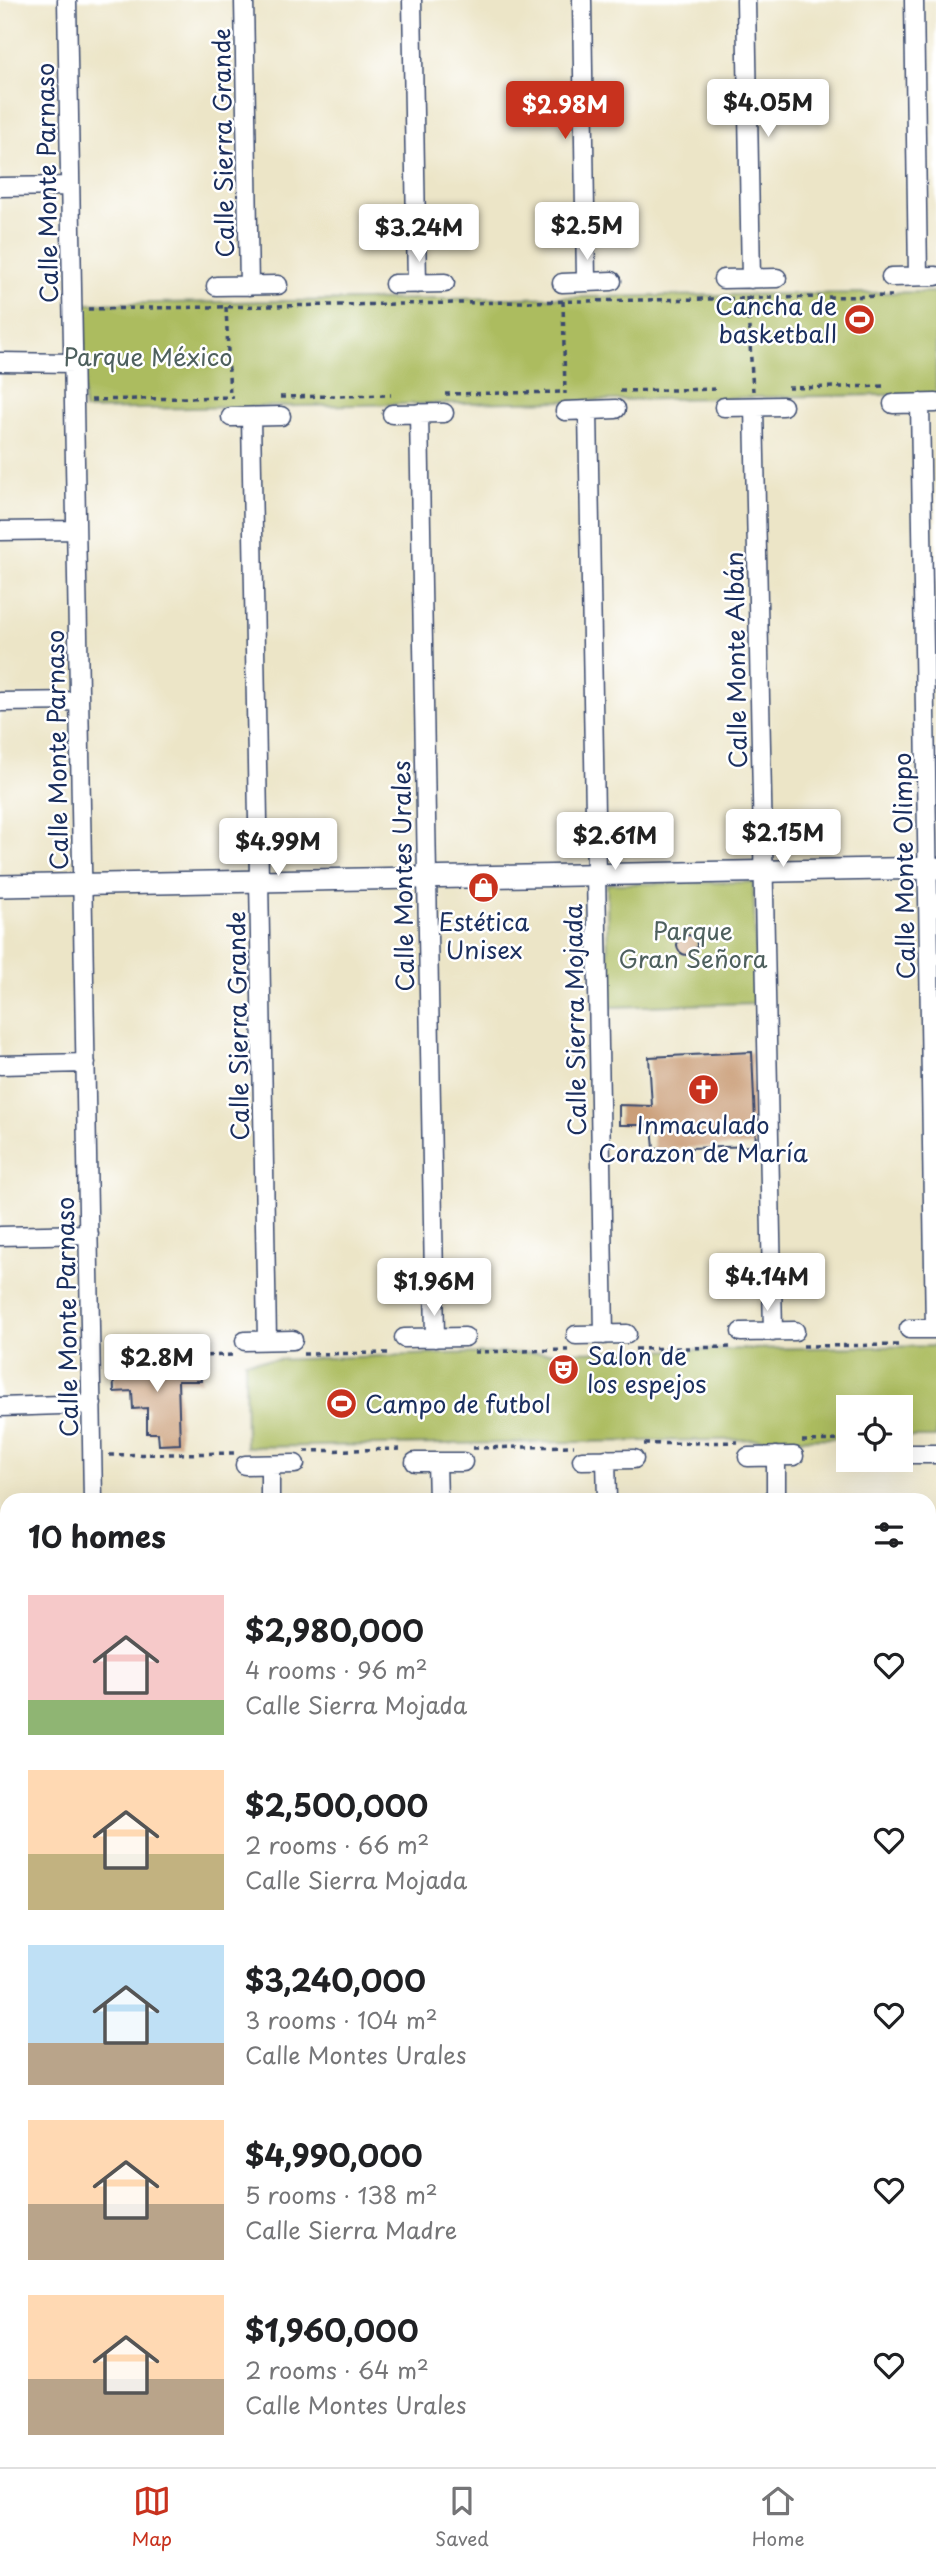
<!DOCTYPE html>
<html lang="en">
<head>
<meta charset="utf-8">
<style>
  :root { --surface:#fff; --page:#f6f6f6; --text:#202124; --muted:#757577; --line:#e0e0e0; --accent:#c8321e }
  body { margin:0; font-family:"Playpen Sans",sans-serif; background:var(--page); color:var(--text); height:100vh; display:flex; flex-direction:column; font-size:26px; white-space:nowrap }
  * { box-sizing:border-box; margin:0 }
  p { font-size:23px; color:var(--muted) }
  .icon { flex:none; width:38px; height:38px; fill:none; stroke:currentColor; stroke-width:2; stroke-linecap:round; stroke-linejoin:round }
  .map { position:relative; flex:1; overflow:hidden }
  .sheet { position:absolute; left:0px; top:1493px; width:936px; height:975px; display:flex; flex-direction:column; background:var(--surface); border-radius:21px 21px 0 0; box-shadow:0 7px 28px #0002 }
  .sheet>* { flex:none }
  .buttons { position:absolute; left:836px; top:1395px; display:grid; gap:14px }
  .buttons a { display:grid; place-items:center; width:77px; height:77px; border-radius:0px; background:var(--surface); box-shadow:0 7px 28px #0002; font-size:35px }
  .price { position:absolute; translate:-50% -60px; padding:0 16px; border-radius:7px; background:#fff; color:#222; font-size:23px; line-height:46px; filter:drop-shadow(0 2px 4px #0008) }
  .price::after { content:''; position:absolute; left:50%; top:42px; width:21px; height:16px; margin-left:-10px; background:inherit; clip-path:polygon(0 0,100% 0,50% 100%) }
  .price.selected { background:var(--accent); color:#fff }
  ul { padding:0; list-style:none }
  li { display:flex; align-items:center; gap:21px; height:175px; padding:0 28px }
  li span { display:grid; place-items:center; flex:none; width:196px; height:140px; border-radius:0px; color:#555 }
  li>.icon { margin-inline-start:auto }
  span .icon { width:84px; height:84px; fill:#fffc; stroke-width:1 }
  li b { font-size:30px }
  h2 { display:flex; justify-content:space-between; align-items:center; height:84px; padding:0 28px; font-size:30px }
  .menu { display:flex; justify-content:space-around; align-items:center; height:98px; border-top:2px solid var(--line); background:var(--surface); font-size:19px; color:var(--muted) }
  .menu a { display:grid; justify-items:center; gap:4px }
  .menu .selected { color:var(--accent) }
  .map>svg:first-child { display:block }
  .green { fill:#acbc5f; stroke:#64765e; stroke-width:2 }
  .building { fill:#c99c76 }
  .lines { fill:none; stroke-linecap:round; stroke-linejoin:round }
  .service-casing { stroke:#3a4a6e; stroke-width:12 }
  .minor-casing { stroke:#3a4a6e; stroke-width:21 }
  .tertiary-casing { stroke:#3a4a6e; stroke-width:24 }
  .primary-casing { stroke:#3a4a6e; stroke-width:30 }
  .path { stroke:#3a4a6e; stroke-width:3.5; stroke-dasharray:5 5; stroke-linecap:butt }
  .service { stroke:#fff; stroke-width:9 }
  .minor { stroke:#fff; stroke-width:18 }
  .tertiary { stroke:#fff; stroke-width:21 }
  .primary { stroke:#fff; stroke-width:26 }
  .labels { text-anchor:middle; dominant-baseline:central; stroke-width:5; stroke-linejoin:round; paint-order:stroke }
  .street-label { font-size:24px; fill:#1b2f5e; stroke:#fff }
  .poi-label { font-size:24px; fill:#1b2f5e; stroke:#fff }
  .park-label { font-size:24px; fill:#4e605e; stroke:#fff }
</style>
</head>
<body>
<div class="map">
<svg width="936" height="2467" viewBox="0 0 936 2467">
  <rect width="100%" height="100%" fill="#fff"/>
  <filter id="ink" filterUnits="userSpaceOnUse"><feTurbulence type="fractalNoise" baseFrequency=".0143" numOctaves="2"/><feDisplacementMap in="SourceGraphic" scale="14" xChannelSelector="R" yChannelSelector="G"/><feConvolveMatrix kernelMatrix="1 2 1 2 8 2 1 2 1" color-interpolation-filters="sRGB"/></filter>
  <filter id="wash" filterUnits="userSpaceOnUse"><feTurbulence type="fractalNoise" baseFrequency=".00686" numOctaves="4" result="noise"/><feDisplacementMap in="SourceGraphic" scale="28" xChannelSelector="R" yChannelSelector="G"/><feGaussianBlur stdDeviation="1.57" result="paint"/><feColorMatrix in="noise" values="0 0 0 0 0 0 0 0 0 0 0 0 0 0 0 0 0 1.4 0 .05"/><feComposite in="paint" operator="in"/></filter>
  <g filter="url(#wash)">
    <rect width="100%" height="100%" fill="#ece5c7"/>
    <!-- green -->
    <path class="green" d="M936,292V394L84,410L83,304Z
      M753,882L758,1003L608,1007L607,884Z
      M936,1346V1437H901V1407H849V1438L246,1447L245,1361L438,1354Z"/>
    <g id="blocks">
      <!-- building -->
      <path class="building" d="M677 945a10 10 0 1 1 20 0a10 10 0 1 1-20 0Z
        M752,1052L756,1146L654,1149L652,1125H619V1105L652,1106L649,1057Z
        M200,1362L201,1381H178L180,1444L159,1445L158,1433H147V1408L133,1409L132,1391L114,1392L113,1365Z"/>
    </g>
  </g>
  <g filter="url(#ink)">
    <use href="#blocks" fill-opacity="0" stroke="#3a4a6e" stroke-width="2"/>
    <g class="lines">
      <defs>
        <path id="service" d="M0,2194L7,2193
          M0,2232H7
          M0,2365H7
          M0,2405H7"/>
        <path id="minor" d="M67,0L93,1500
          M244,0L249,286
          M412,0L417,284
          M582,0L586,281
          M746,0L751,279
          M914,0L918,276
          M0,187L70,186
          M891,277L936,276
          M723,279L777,278
          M562,283L612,281
          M394,284L445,283
          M216,286L278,285
          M0,362L74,363
          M920,403L935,1329
          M893,404L936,403
          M724,407L783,406
          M754,407L773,1332
          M588,410L604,1335
          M565,411L616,409
          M419,413L435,1338
          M392,414L444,413
          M231,417L281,416
          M251,417L267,1340
          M0,531L76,530
          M0,702L79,701
          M0,1065L86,1063
          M0,1236L89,1234
          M909,1329H936
          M741,1332L795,1331
          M576,1335L627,1334
          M404,1338L465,1337
          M245,1341L293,1340
          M0,1407L92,1404
          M908,1454H936
          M776,1456V1500
          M748,1457L794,1456
          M606,1459L607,1500
          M582,1460L634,1459
          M415,1462H463
          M437,1462L438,1500
          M245,1465L295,1464
          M270,1465V1500
          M0,1576H7
          M0,1748H7
          M929,2153H936
          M453,2460V2467
          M790,2460V2467"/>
        <path id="tertiary" d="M0,886L936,868"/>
        <path id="primary" d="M929,1933H936
          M0,1952H7
          M929,1964H936
          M0,1985L7,1984"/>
      </defs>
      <!-- service casing -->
      <use href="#service" class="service-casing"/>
      <!-- minor casing -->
      <use href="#minor" class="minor-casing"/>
      <!-- tertiary casing -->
      <use href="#tertiary" class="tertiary-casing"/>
      <!-- primary casing -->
      <use href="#primary" class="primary-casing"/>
      <!-- path -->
      <path class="path" d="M747,297L753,391
        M563,301L565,394
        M226,307L230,397
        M88,309L892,296
        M788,388L888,386
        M620,391L720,389
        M445,394L563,392
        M280,397L391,395
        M91,400L234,397
        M803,1346L901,1345
        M635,1349L733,1347
        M474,1352L568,1350
        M303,1354L393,1353
        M107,1358L236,1355
        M802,1441L849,1440
        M644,1444L738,1442
        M473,1448L574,1446
        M305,1451L402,1449
        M109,1455L234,1453"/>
      <!-- service -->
      <use href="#service" class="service"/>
      <!-- minor -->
      <use href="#minor" class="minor"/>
      <!-- tertiary -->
      <use href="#tertiary" class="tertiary"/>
      <!-- primary -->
      <use href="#primary" class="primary"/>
    </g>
  </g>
  <!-- icons -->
  <defs>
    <symbol id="stadium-disc" viewBox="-11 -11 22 22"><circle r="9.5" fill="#c8321e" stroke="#fff"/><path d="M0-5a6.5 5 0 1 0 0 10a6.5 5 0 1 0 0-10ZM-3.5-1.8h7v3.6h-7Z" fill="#fff"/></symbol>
    <symbol id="shop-disc" viewBox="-11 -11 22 22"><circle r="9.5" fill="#c8321e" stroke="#fff"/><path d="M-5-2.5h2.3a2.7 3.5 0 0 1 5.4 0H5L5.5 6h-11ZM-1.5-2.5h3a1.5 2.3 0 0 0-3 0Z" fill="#fff"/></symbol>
    <symbol id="church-disc" viewBox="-11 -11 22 22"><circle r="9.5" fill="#c8321e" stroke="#fff"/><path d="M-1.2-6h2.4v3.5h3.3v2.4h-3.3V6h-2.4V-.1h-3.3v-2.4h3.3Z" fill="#fff"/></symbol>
    <symbol id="theatre-disc" viewBox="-11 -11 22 22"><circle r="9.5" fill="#c8321e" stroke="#fff"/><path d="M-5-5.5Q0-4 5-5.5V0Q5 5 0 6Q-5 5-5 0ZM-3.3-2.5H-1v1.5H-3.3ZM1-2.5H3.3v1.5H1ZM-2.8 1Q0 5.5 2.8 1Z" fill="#fff"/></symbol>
  </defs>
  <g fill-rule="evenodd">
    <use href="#stadium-disc" x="842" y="302" width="35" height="35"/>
    <use href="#shop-disc" x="466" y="870" width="35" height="35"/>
    <use href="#church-disc" x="686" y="1072" width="35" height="35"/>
    <use href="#theatre-disc" x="546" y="1352" width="35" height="35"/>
    <use href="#stadium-disc" x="324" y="1386" width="35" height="35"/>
  </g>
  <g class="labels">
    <!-- street labels -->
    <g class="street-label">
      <text transform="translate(222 143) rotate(-91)">Calle Sierra Grande</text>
      <text transform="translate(46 183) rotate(-91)">Calle Monte Parnaso</text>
      <text transform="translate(735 660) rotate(-91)">Calle Monte Albán</text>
      <text transform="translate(56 750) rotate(-91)">Calle Monte Parnaso</text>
      <text transform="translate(903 866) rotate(-91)">Calle Monte Olimpo</text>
      <text transform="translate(402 876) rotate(-91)">Calle Montes Urales</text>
      <text transform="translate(574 1020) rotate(-91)">Calle Sierra Mojada</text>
      <text transform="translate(237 1026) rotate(-91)">Calle Sierra Grande</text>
      <text transform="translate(66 1317) rotate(-91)">Calle Monte Parnaso</text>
    </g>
    <!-- poi labels -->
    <g class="poi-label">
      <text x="837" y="305" text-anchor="end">Cancha de<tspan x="837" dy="28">basketball</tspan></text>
      <text x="484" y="921">Estética<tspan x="484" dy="28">Unisex</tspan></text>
      <text x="703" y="1124">Inmaculado<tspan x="703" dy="28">Corazon de María</tspan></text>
      <text x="587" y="1355" text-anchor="start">Salon de<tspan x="587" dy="28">los espejos</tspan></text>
      <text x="365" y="1403" text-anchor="start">Campo de futbol</text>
    </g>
    <!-- park labels -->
    <g class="park-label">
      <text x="148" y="356">Parque México</text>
      <text x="693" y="930">Parque<tspan x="693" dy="28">Gran Señora</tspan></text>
    </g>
  </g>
</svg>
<div class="buttons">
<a><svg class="icon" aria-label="locate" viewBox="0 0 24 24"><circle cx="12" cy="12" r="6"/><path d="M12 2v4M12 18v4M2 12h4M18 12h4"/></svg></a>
</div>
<b class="price" style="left:768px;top:139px">$4.05M</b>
<b class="price selected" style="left:565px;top:141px">$2.98M</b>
<b class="price" style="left:587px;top:262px">$2.5M</b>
<b class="price" style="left:419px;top:264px">$3.24M</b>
<b class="price" style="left:783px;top:869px">$2.15M</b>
<b class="price" style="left:615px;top:872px">$2.61M</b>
<b class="price" style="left:278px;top:878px">$4.99M</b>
<b class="price" style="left:767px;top:1313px">$4.14M</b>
<b class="price" style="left:434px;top:1318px">$1.96M</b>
<b class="price" style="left:157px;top:1394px">$2.8M</b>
<section class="sheet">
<h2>10 homes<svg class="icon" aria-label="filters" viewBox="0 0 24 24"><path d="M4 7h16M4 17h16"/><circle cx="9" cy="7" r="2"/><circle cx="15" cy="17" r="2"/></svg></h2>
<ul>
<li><span style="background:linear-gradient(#f6c9c9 75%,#8fb573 0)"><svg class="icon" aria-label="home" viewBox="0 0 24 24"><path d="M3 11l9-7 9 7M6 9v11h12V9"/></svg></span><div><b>$2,980,000</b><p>4 rooms · 96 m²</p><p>Calle Sierra Mojada</p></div><svg class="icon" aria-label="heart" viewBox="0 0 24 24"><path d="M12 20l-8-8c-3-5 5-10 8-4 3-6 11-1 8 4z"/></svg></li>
<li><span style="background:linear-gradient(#ffd9b3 60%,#c2b280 0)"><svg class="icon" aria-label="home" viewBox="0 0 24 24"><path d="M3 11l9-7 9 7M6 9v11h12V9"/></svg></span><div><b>$2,500,000</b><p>2 rooms · 66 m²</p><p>Calle Sierra Mojada</p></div><svg class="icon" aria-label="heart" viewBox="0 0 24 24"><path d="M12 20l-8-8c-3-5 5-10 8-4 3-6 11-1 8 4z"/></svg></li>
<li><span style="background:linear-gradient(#bfe0f5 70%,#b9a48a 0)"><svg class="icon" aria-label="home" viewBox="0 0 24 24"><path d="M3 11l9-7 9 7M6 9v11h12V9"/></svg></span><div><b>$3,240,000</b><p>3 rooms · 104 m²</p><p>Calle Montes Urales</p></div><svg class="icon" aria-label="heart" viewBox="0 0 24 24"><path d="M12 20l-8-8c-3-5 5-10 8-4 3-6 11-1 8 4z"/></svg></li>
<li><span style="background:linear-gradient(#ffd9b3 60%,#b9a48a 0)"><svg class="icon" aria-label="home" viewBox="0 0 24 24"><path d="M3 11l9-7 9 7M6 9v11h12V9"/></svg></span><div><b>$4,990,000</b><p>5 rooms · 138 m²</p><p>Calle Sierra Madre</p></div><svg class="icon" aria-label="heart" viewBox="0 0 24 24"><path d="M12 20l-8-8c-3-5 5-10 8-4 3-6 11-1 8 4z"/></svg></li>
<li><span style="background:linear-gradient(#ffd9b3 60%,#b9a48a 0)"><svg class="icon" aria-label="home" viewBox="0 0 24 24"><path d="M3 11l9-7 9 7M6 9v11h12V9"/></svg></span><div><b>$1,960,000</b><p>2 rooms · 64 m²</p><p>Calle Montes Urales</p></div><svg class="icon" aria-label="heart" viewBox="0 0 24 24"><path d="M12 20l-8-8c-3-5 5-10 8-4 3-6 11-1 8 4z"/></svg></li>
</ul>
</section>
</div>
<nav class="menu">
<a class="selected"><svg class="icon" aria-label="map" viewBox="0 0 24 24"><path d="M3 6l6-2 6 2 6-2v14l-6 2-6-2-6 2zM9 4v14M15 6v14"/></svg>Map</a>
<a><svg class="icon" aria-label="saved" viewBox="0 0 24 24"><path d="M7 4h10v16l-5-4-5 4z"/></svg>Saved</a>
<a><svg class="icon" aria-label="home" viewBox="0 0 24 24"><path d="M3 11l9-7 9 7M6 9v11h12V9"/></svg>Home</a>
</nav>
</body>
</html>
